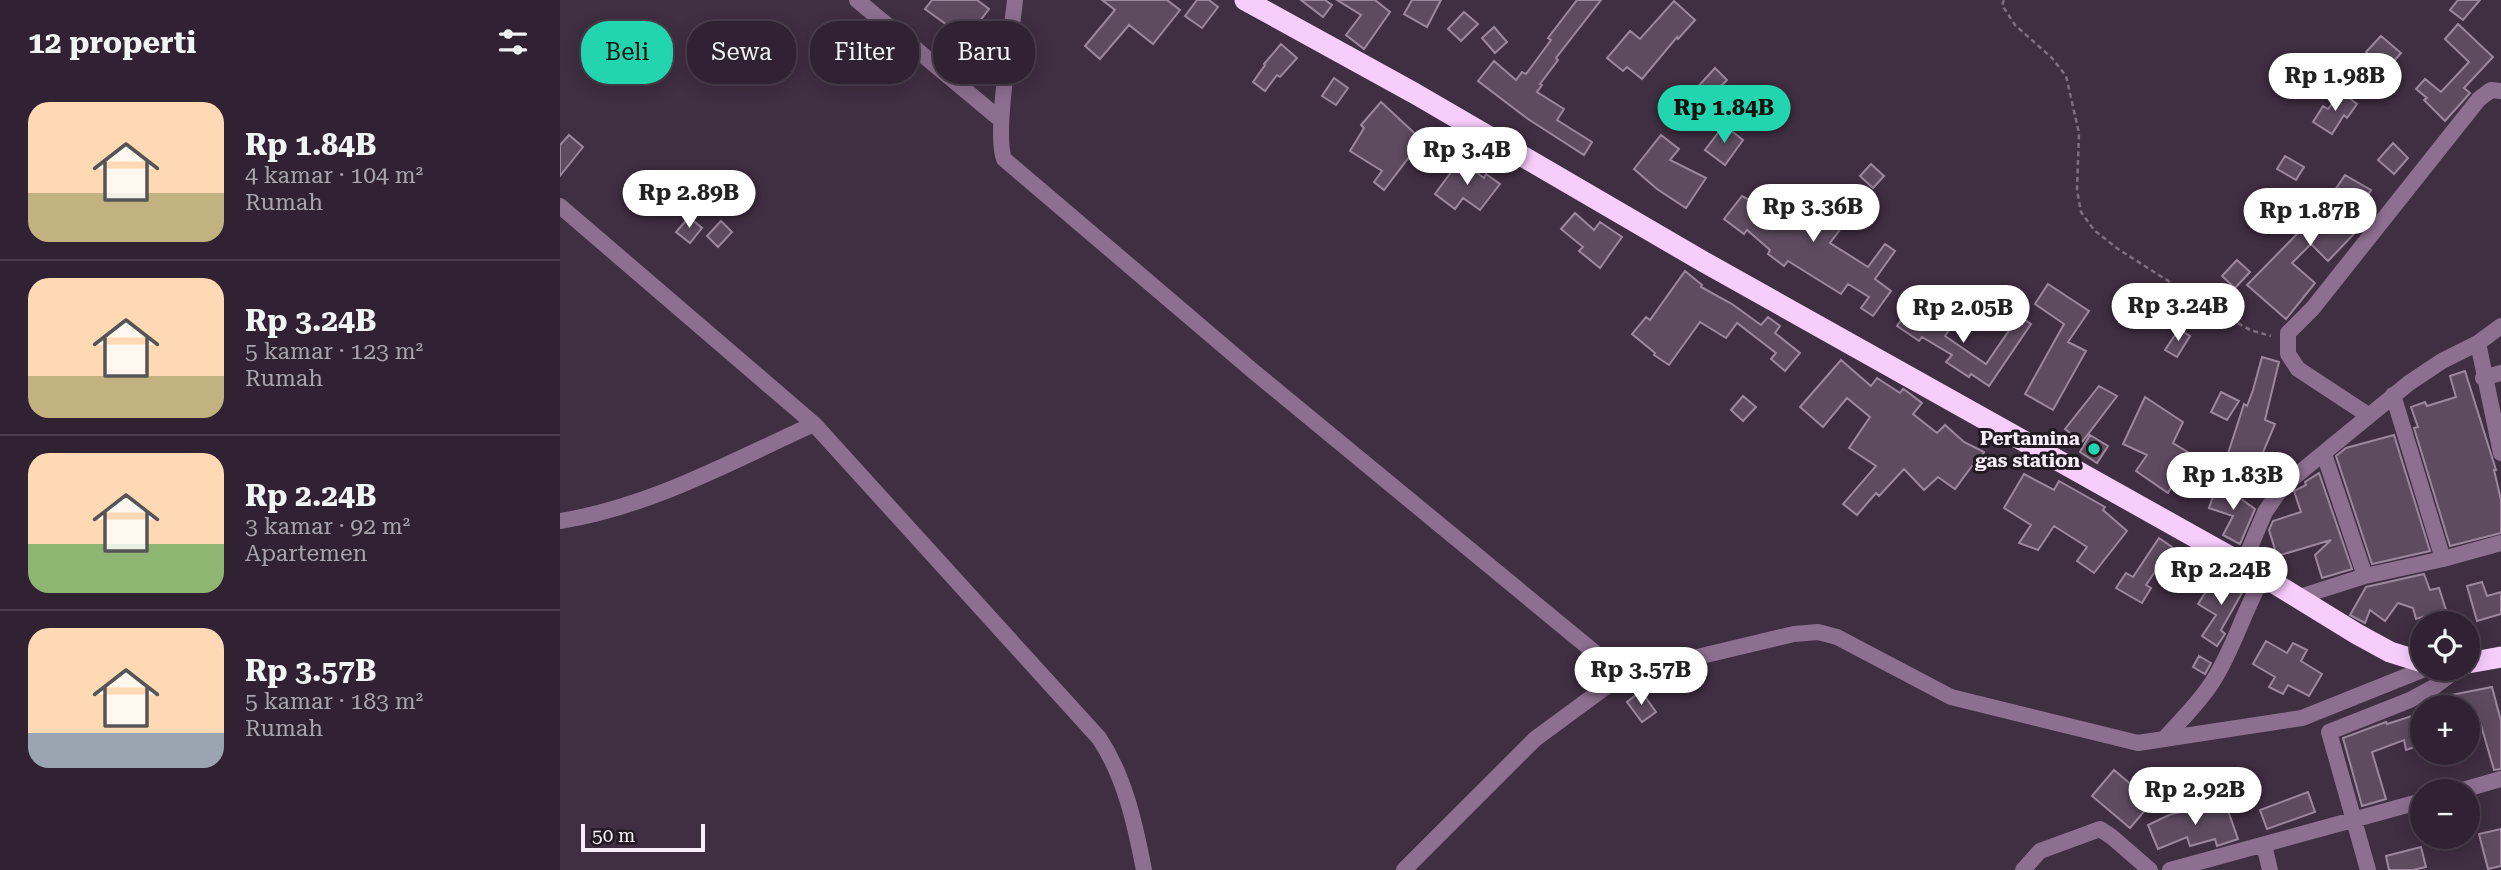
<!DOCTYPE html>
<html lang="id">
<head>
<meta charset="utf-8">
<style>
  :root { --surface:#302232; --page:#382a3a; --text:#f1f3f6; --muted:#a8a4ac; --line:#4b3f4d; --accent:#22d5af }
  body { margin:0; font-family:"Roboto Serif",serif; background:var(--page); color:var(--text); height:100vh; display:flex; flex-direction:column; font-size:26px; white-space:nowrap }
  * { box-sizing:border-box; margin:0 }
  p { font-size:23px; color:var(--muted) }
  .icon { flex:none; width:38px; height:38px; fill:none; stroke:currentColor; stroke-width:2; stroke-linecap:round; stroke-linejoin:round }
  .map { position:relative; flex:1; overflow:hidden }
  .panel { display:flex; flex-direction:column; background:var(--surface); width:560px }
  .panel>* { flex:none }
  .hud { position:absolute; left:21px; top:21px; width:665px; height:63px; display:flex; gap:14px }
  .tools { position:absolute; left:1850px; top:611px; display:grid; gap:14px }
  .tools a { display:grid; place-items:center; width:70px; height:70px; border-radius:50%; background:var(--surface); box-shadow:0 4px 18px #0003,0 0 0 2px var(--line); font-size:35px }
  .scale { position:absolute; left:21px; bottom:18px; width:124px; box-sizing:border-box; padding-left:7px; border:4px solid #f9edfb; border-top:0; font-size:19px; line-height:24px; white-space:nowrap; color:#f9edfb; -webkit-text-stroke:5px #221922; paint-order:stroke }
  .price { position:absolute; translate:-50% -60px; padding:0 16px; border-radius:24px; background:#fff; color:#222; font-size:23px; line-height:46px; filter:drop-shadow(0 2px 4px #0008) }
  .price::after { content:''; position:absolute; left:50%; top:42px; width:21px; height:16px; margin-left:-10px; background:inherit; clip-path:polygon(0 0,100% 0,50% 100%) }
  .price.on { background:var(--accent); color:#111 }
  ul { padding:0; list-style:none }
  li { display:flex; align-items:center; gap:21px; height:175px; padding:0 28px }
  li+li { border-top:2px solid var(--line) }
  li span { display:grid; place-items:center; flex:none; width:196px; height:140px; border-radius:21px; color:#555 }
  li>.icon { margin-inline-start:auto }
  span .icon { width:84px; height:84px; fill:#fffc; stroke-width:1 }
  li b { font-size:30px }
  h2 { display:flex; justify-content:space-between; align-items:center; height:84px; padding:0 28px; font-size:30px }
  .pill { padding:0 24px; border-radius:28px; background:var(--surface); box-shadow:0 4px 18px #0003,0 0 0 2px var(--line); font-size:24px; line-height:63px }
  .pill.on { background:var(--accent); color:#111 }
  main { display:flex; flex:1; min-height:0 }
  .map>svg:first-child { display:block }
  .building { fill:#5e4b60; stroke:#9d879f; stroke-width:2 }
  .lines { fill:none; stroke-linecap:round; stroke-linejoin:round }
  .path { stroke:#7e6e80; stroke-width:2.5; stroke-dasharray:5 3.5; stroke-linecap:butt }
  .minor { stroke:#8d7090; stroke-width:16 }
  .highway { stroke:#f7cdfc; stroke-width:21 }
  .poi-dot { fill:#22d5af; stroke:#221922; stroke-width:2.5 }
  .labels { text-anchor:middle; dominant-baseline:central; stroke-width:6; stroke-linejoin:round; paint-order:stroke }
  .poi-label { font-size:19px; font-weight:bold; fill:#f9edfb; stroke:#221922; text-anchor:end }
</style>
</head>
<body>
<main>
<section class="panel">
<h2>12 properti<svg class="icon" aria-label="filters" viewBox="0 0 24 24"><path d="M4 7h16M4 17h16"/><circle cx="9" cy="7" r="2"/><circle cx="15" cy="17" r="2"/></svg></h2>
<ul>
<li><span style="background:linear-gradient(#ffd9b3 65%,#c2b280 0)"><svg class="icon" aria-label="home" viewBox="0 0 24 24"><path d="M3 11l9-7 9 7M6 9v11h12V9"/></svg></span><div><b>Rp 1.84B</b><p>4 kamar · 104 m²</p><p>Rumah</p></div></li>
<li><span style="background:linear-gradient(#ffd9b3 70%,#c2b280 0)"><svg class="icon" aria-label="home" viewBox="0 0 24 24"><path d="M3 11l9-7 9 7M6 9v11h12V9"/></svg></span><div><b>Rp 3.24B</b><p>5 kamar · 123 m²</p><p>Rumah</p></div></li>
<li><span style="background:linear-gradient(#ffd9b3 65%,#8fb573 0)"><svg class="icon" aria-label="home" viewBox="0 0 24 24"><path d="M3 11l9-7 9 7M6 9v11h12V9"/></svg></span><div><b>Rp 2.24B</b><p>3 kamar · 92 m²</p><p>Apartemen</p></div></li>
<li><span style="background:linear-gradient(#ffd9b3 75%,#9aa5b1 0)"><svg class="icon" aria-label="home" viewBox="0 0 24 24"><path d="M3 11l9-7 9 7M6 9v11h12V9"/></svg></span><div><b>Rp 3.57B</b><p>5 kamar · 183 m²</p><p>Rumah</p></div></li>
</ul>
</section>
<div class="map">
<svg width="1941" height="870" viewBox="0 0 1941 870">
  <rect width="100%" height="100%" fill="#402e42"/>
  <!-- building -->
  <path class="building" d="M372,0H417L429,9L410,34L429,48L407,78L393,66L404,51L380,34L387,25L365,9Z
    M542,0H607L620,10L593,44L569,25L540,59L525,46L555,10Z
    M637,0H649L658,7L642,28L625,16Z
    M741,0H765L772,5L763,17Z
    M777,0H815L830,12L804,49L786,35L801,15Z
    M852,0H881L867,27L844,14Z
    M1017,0H1041L996,58L998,60L980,84L982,85L977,92L1004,109L997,120L1032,142L1024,155L968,119L918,81L934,61L956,80L962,72L966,74L991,40L988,38Z
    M1898,0H1920L1903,20L1890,10Z
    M1114,1L1135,20L1118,39L1117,37L1082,79L1067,67L1063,71L1047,58L1070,31L1080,39Z
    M904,12L918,24L901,41L888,29Z
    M1898,24L1933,57L1904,88L1910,93L1885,121L1864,100L1867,98L1856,89L1865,79L1881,92L1909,62L1885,39Z
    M934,27L947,42L935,53L922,38Z
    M1821,36L1841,53L1826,70L1806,52Z
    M721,44L737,58L720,77L717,75L705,91L693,82L705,65L704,64Z
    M85,49L98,64L78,84L64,69Z
    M1155,68L1167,80L1145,102L1134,91Z
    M774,78L788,88L776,105L762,96Z
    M1781,92L1797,104L1787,118L1784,115L1772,134L1753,122L1763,106L1768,109Z
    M821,102L862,140L824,190L814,182L822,171L790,151L804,128L801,125Z
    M1164,125L1183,140L1165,165L1145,150Z
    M9,135L23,147L0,176V145Z
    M1101,135L1119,149L1110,160L1146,178L1126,208L1097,189L1074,169Z
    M1833,143L1848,158L1834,174L1818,160Z
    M1725,156L1744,167L1736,180L1717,169Z
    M900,160L924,178L926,174L940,184L920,210L903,198L895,209L875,194Z
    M1311,164L1324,176L1313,188L1300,176Z
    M1785,175L1811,190L1801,207L1811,216L1768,261L1751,244L1732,263L1755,283L1726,319L1687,285L1739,232L1722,215L1732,205L1758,231L1779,211L1778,209L1782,204L1771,196Z
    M1255,187L1291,215L1270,243L1308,267L1325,244L1335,251L1315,279L1331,291L1313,316L1301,308L1309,297L1288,284L1281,294L1228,261L1224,266L1208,254L1210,250L1187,230L1184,234L1164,219L1182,196L1209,210L1215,199L1233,214Z
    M1015,213L1034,230L1040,222L1062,237L1040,268L1019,251L1023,247L1001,229Z
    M129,217L142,228L130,243L116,232Z
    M161,221L172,232L158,247L147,236Z
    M1677,260L1690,272L1675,288L1662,276Z
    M1125,271L1142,285L1141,287L1172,304L1201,325L1208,317L1220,326L1215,333L1240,353L1225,371L1211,359L1216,353L1177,323L1166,338L1140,322L1109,365L1094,355L1095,353L1072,334L1086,317L1090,320Z
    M1488,284L1529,311L1508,342L1526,351L1493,410L1465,394L1504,324L1475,304Z
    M1351,306L1390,329L1385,336L1426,364L1459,316L1471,324L1429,386L1411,374L1409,377L1386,362L1392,355L1362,337L1359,341L1337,326Z
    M1619,329L1630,336L1617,357L1605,350Z
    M1702,357L1719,362L1705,420L1715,424L1701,457L1712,460L1704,488L1661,475L1684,404L1687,406L1693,390Z
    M1281,360L1311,386L1317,378L1340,393L1343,389L1345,390L1362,403L1353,414L1377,433L1385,425L1404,442L1424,452L1416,468L1412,466L1395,489L1378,477L1364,490L1344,469L1319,496L1316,493L1297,515L1283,504L1316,466L1289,448L1310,417L1287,398L1263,427L1240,407Z
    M1905,371L1936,470H1934L1941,500V533L1890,546L1854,428L1858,427L1851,407L1865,402L1867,406L1896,397L1890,376Z
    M1539,386L1557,396L1522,442L1505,429Z
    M1661,392L1679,401L1667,420L1651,412Z
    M1183,396L1196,407L1183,421L1171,410Z
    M1585,397L1623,422L1613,443L1631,454L1628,460L1637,466L1621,492L1612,486L1608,493L1576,471L1587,455L1563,444Z
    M1530,435L1548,446L1537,463L1520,452Z
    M1834,435L1870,551L1812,564L1776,456L1786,448Z
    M1759,473L1792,569L1762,578L1755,555L1771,540L1717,556L1709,530L1713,521L1741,512L1734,491L1746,485L1745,482Z
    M1464,474L1494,490L1499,481L1545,507L1543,510L1567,531L1534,573L1517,561L1527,547L1494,526L1478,550L1459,543L1471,525L1444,508Z
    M1658,482L1695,509L1680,544L1663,535L1673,516L1649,508Z
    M1599,538L1612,547L1586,585L1591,588L1582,603L1556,588L1566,573L1573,577Z
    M1671,574L1687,584L1661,630L1665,634L1657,646L1642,636L1656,615L1638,604L1649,587L1660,594Z
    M1864,574L1870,590L1879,588L1886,610L1856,619L1853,608L1838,603L1825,621L1810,610L1805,623L1790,615L1806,587Z
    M1922,582L1927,596L1941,592V614L1917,621L1907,586Z
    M1706,641L1727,653L1733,643L1747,650L1741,661L1762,674L1749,696L1728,685L1723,694L1709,687L1715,677L1693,664Z
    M1639,656L1651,663L1645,674L1633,667Z
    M1932,687L1941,721V769L1934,770L1918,715L1908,717V707H1894L1891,695Z
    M1081,691L1096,712L1082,722L1067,702Z
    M1852,716L1861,745L1846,750L1844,740L1812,752L1826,799L1802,806L1783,738L1826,722L1827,724Z
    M1554,770L1592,802L1570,828L1532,796Z
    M1748,792L1755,812L1707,829L1700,810Z
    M1665,802L1678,839L1657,846L1655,839L1630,846L1627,837L1598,849L1588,825L1609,815L1638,807L1639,810Z
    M1941,829V866L1928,869L1919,834Z
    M1861,847L1866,867L1853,870H1829L1826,856Z"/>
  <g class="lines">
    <!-- path -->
    <path class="path" d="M1444,0L1442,5L1455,25L1492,58L1506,76L1519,133L1517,190L1521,212L1534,230L1558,249L1643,303L1690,330L1711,336"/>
    <!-- minor -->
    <path class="minor" d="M297,0L441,120
      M455,0C452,33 434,132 444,159L693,371L1062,675
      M0,206L254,424C172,461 90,507 0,521
      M1918,343L1941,453
      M1923,378L1941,373
      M1833,395L1883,559
      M1808,415L1738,369L1728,354V333L1753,308L1919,99L1931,90L1941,91
      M254,424L539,738C565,777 575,824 584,870
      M1764,454L1805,576
      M1683,564L1705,512L1722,487L1849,383L1882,361L1918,343L1941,326
      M1736,598L1805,576L1883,559L1941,543
      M1604,739C1620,721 1640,702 1653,681C1674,648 1684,610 1703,577
      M1899,791L1941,779
      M1704,845L1710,870
      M844,870L975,739L1062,675L1234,634L1258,632L1277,637L1391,697L1578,743L1742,718L1867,668
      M1463,870L1480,851L1540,829L1552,837L1590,870
      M1610,870L1862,801
      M1808,870L1769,732L1850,700L1874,687L1899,668"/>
    <!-- highway -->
    <path class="highway" d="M685,0L854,93L1144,262L1683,564L1797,634L1830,652L1862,662
      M1908,663L1941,657"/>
  </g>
  <!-- markers -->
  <circle class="poi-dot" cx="1534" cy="449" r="7"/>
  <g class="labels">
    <!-- poi labels -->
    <g class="poi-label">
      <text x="1520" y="438">Pertamina<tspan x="1520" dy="22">gas station</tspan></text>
    </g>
  </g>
</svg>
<div class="tools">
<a><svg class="icon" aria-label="locate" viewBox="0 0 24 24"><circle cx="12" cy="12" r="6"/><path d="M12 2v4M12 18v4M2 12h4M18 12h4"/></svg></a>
<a>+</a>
<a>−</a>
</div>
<div class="scale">50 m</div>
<b class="price" style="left:1775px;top:113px">Rp 1.98B</b>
<b class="price on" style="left:1164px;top:145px">Rp 1.84B</b>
<b class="price" style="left:907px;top:187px">Rp 3.4B</b>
<b class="price" style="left:129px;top:230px">Rp 2.89B</b>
<b class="price" style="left:1253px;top:244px">Rp 3.36B</b>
<b class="price" style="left:1750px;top:248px">Rp 1.87B</b>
<b class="price" style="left:1618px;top:343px">Rp 3.24B</b>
<b class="price" style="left:1403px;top:345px">Rp 2.05B</b>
<b class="price" style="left:1673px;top:512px">Rp 1.83B</b>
<b class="price" style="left:1661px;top:607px">Rp 2.24B</b>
<b class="price" style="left:1081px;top:707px">Rp 3.57B</b>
<b class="price" style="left:1635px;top:827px">Rp 2.92B</b>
<div class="hud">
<a class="pill on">Beli</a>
<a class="pill">Sewa</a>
<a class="pill">Filter</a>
<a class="pill">Baru</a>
</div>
</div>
</main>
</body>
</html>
